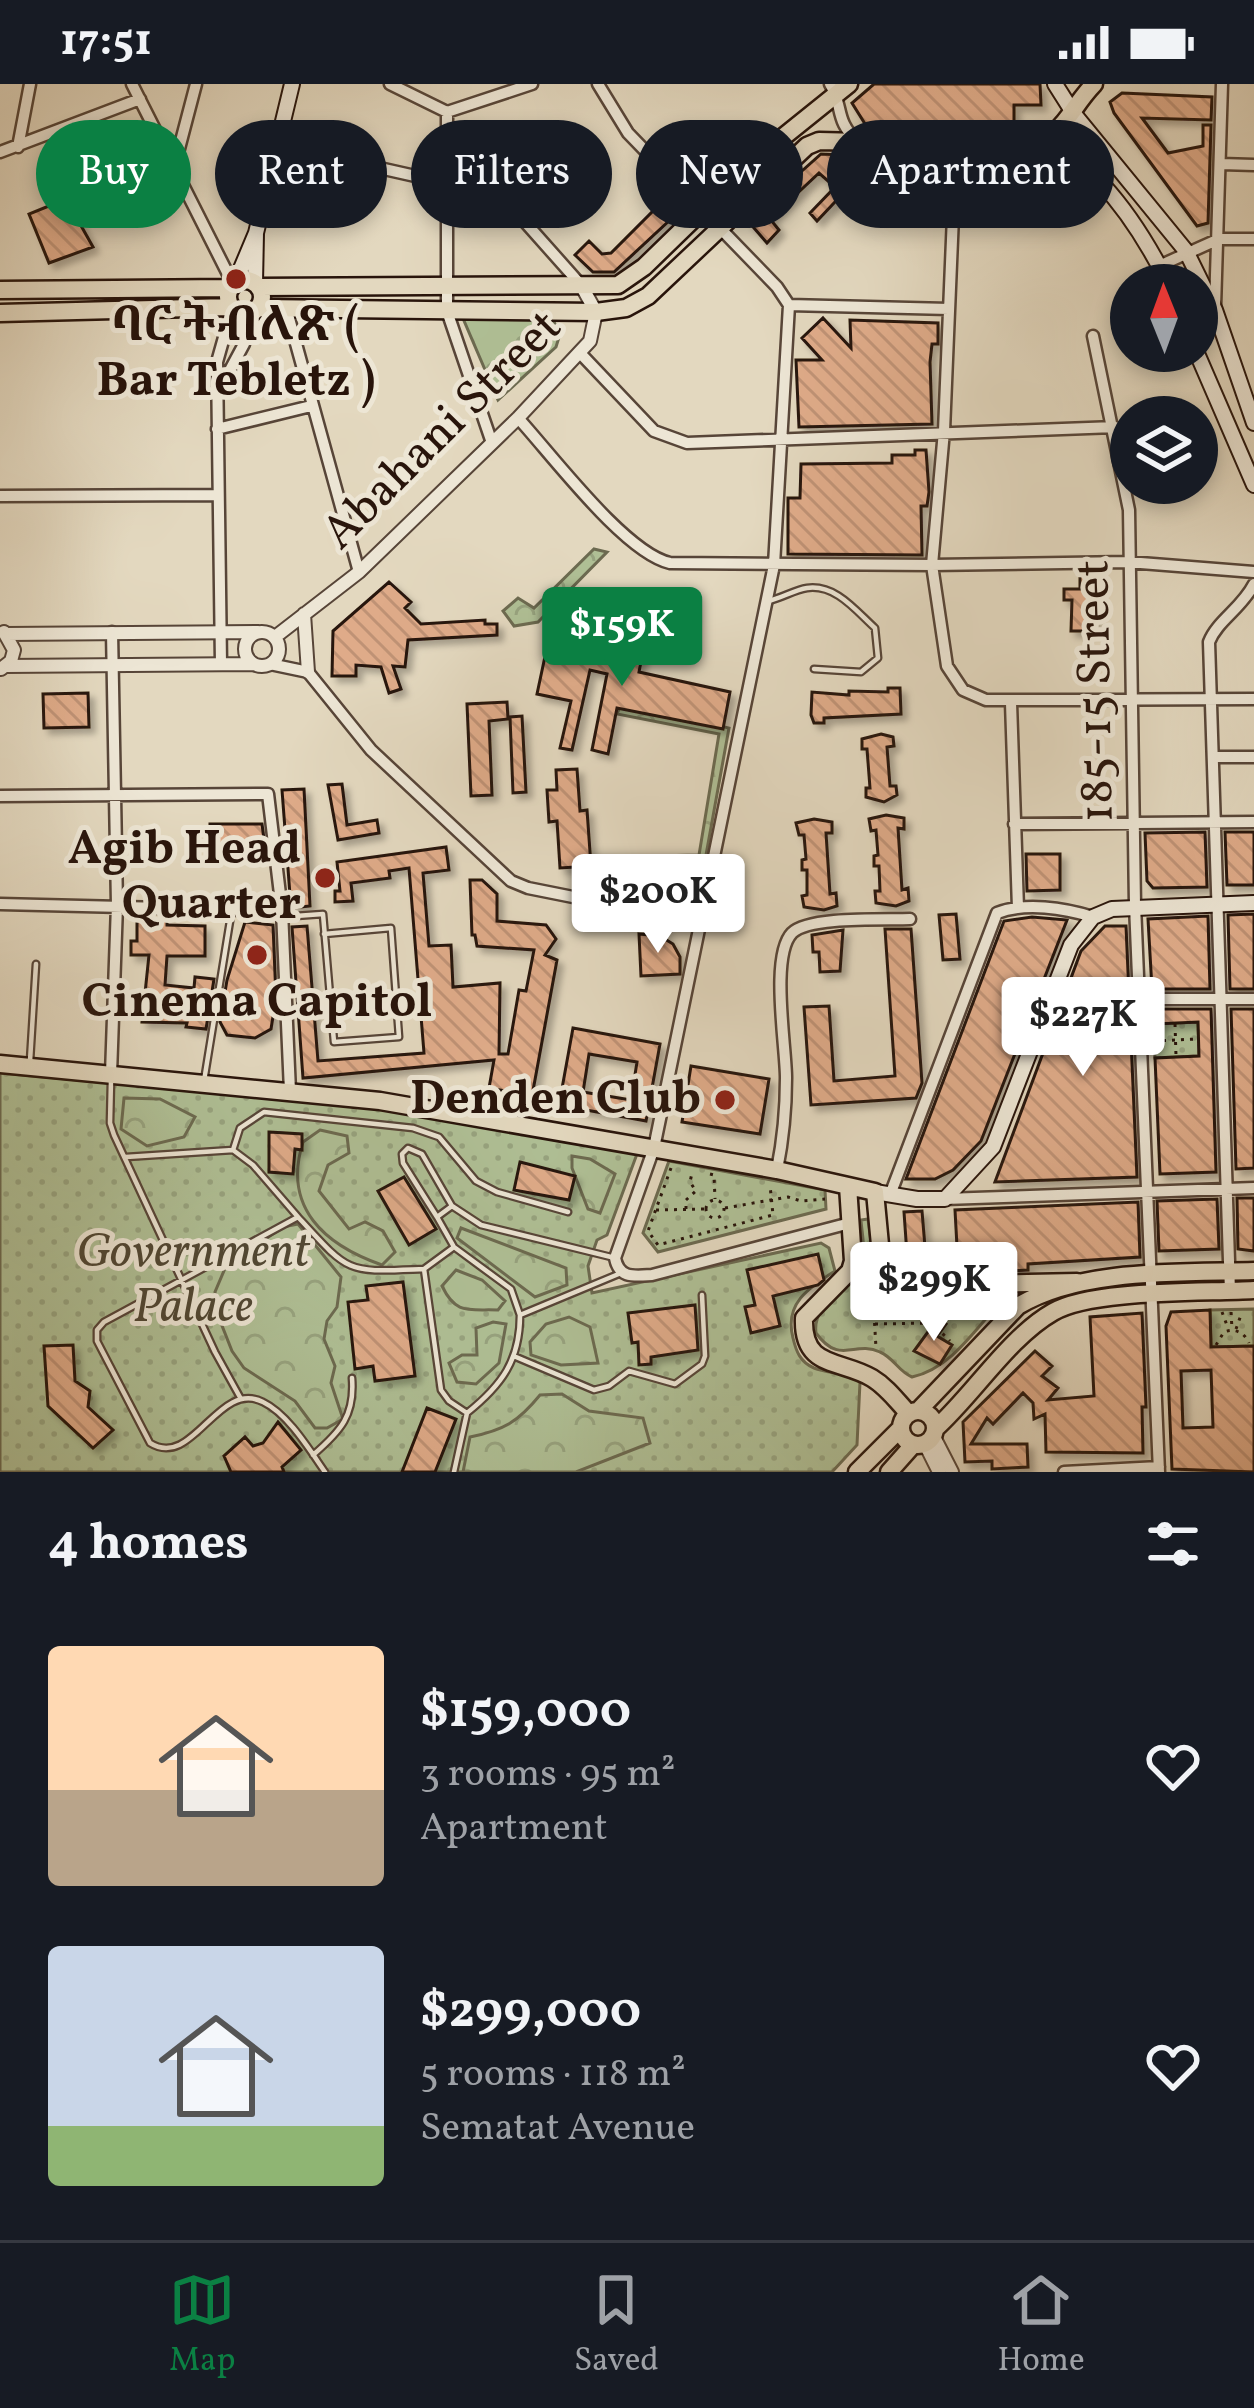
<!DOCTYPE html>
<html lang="en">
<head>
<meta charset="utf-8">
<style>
  :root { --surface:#171b24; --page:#20242c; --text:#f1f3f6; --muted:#9ea1a6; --line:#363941; --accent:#0b8043 }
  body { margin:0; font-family:Vollkorn,"Noto Serif Ethiopic",serif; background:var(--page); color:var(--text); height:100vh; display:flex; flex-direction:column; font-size:45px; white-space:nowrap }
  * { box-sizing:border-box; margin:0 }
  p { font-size:39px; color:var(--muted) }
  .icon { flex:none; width:66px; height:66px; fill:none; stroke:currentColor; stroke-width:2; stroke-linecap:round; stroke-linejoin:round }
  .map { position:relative; height:1388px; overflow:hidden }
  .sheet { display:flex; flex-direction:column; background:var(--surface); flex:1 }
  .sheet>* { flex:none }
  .guide { position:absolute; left:36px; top:36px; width:1182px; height:108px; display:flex; gap:24px }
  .needle { width:78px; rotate:359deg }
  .fabs { position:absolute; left:1110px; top:180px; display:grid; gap:24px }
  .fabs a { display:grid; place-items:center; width:108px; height:108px; border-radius:50%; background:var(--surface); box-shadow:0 6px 18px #0003; font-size:60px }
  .price { position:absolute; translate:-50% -102px; padding:0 27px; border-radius:12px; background:#fff; color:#222; font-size:39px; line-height:78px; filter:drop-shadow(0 3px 6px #0008) }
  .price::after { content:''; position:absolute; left:50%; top:72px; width:36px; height:27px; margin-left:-18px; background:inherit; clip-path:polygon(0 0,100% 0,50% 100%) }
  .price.on { background:var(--accent); color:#fff }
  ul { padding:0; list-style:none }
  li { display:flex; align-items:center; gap:36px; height:300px; padding:0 48px }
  li span { display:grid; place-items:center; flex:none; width:336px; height:240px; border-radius:12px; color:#555 }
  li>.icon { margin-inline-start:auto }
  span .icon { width:144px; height:144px; fill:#fffc; stroke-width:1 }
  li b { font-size:51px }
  h2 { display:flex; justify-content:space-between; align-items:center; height:144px; padding:0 48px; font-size:51px }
  .chip { padding:0 42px; border-radius:54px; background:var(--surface); box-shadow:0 6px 18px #0003; font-size:42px; line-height:108px }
  .chip.on { background:var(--accent); color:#fff }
  .status { display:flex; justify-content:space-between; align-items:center; height:84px; padding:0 60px; background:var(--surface); direction:ltr }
  .status svg { height:33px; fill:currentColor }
  .tab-bar { display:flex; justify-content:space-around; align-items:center; height:168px; border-top:3px solid var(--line); background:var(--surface); font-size:33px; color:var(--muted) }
  .tab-bar a { display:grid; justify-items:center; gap:6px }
  .tab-bar .on { color:var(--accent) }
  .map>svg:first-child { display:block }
  .grass { fill:url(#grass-dots); stroke:#6c6a50; stroke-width:3 }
  .forest { fill:url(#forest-crowns); stroke:#6c6a50; stroke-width:3 }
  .building { fill:url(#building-back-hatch); stroke:#28140b; stroke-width:3; fill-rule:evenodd; filter:url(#shadow) }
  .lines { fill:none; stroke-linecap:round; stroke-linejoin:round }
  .service-casing { stroke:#574538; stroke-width:9 }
  .minor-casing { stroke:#574538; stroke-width:15 }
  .tertiary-casing { stroke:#574538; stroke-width:16 }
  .secondary-casing { stroke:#28140b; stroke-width:18 }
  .primary-casing { stroke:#28140b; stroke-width:21 }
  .trunk-casing { stroke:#28140b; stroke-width:21 }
  .path { stroke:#28140b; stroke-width:3; stroke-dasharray:3 6; stroke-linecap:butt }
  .service { stroke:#ede6d5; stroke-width:4.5 }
  .minor { stroke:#ede6d5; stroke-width:10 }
  .tertiary { stroke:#ede6d5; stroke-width:12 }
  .secondary { stroke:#ede6d5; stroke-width:14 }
  .primary { stroke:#e3d8bf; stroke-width:16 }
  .trunk { stroke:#e3d8bf; stroke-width:16 }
  .poi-dot { fill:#8f2418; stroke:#ede6d5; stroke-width:4.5 }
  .labels { text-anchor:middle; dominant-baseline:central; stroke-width:10; stroke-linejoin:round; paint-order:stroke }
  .poi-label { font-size:48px; font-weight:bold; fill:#28140b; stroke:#ede6d5 }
  .street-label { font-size:48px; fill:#28140b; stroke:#ede6d5 }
  .park-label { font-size:48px; font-style:italic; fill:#504734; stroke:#ede6d5 }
</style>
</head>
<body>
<div class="status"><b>17:51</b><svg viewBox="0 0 49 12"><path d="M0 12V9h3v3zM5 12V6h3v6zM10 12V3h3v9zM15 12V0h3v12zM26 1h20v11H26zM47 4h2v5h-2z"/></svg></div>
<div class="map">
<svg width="1254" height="1388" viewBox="0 0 1254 1388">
  <defs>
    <pattern id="grass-dots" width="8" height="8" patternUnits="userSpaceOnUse" patternTransform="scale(3)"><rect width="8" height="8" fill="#afbf95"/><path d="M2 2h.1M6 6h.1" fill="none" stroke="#97a37f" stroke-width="1.8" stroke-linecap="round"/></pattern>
    <pattern id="forest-crowns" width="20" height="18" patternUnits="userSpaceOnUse" patternTransform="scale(3)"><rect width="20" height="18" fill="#afbf95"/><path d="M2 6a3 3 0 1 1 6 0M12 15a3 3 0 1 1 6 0" fill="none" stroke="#97a37f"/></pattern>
    <pattern id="building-back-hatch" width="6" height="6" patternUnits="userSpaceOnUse" patternTransform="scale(3)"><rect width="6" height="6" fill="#dfab89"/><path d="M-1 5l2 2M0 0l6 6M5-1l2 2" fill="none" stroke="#bf9275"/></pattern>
    <filter id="shadow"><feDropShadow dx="5.5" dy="5.5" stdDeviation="3" flood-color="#0004"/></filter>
  </defs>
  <rect width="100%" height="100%" fill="#e3d8bf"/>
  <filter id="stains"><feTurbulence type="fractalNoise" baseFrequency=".00167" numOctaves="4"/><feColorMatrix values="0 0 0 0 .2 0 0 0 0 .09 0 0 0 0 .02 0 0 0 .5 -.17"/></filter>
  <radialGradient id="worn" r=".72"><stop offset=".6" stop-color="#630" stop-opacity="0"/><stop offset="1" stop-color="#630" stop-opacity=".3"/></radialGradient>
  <!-- grass -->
  <path class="grass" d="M1198,938L1199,972L1155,974L1154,940Z
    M0,989L408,1026L637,1070L607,1151L597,1156L588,1182L592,1209L821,1159L829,1164L835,1187C808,1204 784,1220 793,1254C796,1267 800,1278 814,1284C830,1290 845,1288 860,1298L857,1361L832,1388H0Z
    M669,1077L825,1106L826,1125L658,1168L643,1149Z
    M868,1135L873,1176L896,1204L929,1210L1004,1207L1003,1215C976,1244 952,1284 912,1293C898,1287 894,1274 880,1268C854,1256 840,1282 816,1249C812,1218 848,1210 860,1186C867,1172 862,1151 861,1136Z
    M1254,1225V1262L1211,1263L1210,1226Z"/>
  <!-- forest -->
  <path class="forest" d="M462,232L553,236L560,250L556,263L498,316Z
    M594,465L607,468L538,538L514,542L503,527L518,514L534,524Z
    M622,618L729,644L704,782L697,801L604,795L608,773L699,771L719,650L617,630Z
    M124,1014L160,1015L195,1033L184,1053L147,1062L121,1045Z
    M320,1046L347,1052L349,1069L328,1081L319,1107L349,1145L365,1138L383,1147L395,1168L382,1181C325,1161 282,1124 303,1058Z
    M572,1072L590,1075L615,1090L600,1129L588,1125L572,1084Z
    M298,1140L341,1193L337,1223L327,1237L324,1255L335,1282L331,1299L343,1335L327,1344H315L295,1317L244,1284L232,1267L219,1234L215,1208L226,1182L283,1143Z
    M461,1144L566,1184L567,1201L535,1213L457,1154Z
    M456,1186L482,1196L505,1217L498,1226C468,1225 456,1231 442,1202Z
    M569,1233L590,1243L598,1279L561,1281L531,1271L530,1258L546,1240Z
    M493,1238L506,1240L499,1279L476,1300L457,1298L449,1279L462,1271H477L476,1244Z
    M562,1310L589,1327L643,1334L650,1359L576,1388H463L470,1353C504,1346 518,1338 540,1311Z"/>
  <!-- building -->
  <path class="building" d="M874,0H1040L1041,21H1014V45L867,43L852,19Z
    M1122,9L1212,13L1211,36L1142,34L1168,69L1203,62V41H1211L1208,139L1197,142L1114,29L1110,18Z
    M821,70L945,75L944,95L838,89L850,102L817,137L810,129L835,103L819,89L770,135L779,146L767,159L747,136Z
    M672,108L685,122L614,188H593L575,171L589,157L602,170L611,169Z
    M66,115L93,163L49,179L29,130Z
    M823,234L851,264L850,236L938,239V260H932L930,278L932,340L799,343L796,276H822L802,254Z
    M915,366H926L929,408L927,422H921L922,471L788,470V414H800L801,380L892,379V371H915Z
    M1080,491H1094V547H1071L1072,516H1064V505H1080Z
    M389,498L411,518L405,524L421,540L485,536V540H497V551L408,556L405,583L393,582L401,605L389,609L381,583L356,581V592H332L333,547Z
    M608,508L692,526L686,556L591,537L594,522L604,525Z
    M550,549L643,567L639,588L730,608L723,645L617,624L608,670L592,666L607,590L590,586L572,666L560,664L571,617L537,610Z
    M888,604H900L901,630L824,634V639H814L811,631L812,608L849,611V607L888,608Z
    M88,609L89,643L44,644L43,610Z
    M507,618L508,635L489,637L492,711L471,712L467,620Z
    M522,632L526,708L513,709L510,633Z
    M881,650L893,653L894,662L887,663L890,702H896L897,711L884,718L866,713V704H870L867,665H862V655Z
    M577,685L580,727L587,726L591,782L560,784L557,737L549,738L547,706H557L556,686Z
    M342,700L347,741L377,736L379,749L338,756L328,701Z
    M304,705L310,822L291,824L282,706Z
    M886,731L904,734V745L898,744L902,806L908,804L909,817L896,822L876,819L875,807H880L879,782H874V772L878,771L876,746L871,747L869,735Z
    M814,735L832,738V749H826L830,810L836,809L837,822L824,826L804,823L802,812L807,811V786H802V776L806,775L804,751H799L796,739Z
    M210,740H262L265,763H210Z
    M1205,748L1207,803L1153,804L1147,797L1145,749Z
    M1225,748H1254V801H1227Z
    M446,763L449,786L423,789L429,862L451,861L453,903L500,899L499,970H508L519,906L526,907L534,866L477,862L475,851H472L470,796H482L497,810V837L546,841L556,855L545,871L557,876L532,1012L489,1004L494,976L303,994L292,843L307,842L318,977L424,969L409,784L389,787L390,794L351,799L353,817L335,818V807H340L337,778Z
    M1026,770H1060V806L1027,807Z
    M956,830L960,875L943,876L939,831Z
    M1254,830V905H1230L1228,831Z
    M1208,832L1210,905H1152L1148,835Z
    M1032,833L1067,836L981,1057L953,1086L935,1095H906L1004,837Z
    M137,835L167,836V841L205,842V872H167L165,901L194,904L195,893L214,895L206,945L186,943L187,939L142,938L149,871H131V857H137Z
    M245,838L273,841L276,914L271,945L255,954L227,951L220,938L227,896Z
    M1105,842H1126L1137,1093L995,1098L1081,867Z
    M885,845H911L922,999L916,1014L811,1021L804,923L829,922L834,997L895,992Z
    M843,846L840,887L820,888L819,868H813L812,851Z
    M639,850L660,852L673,860L680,873V890L641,892Z
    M1153,925H1211L1216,1088L1160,1090L1155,974L1199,972L1198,938L1154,940Z
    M1231,925H1254V1084L1236,1085Z
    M573,944L660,960L646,1037L559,1021ZM589,970L637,978L631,1016L583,1008Z
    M691,982L769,995L760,1050L682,1038Z
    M269,1048L302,1050V1066L295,1065L293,1090L269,1088Z
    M520,1078L575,1092L569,1116L514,1106Z
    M404,1093L436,1145L409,1161L378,1107Z
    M1237,1114H1254V1167L1238,1165Z
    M1217,1115L1219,1165L1159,1167L1157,1117Z
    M1138,1118L1140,1173L1028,1180V1186L1010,1187V1173L958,1181L955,1126Z
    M922,1127L925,1163L934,1162L936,1183L908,1185L904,1128Z
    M818,1170L824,1196L818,1201L773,1212L780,1242L751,1249L745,1223L755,1221L747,1186Z
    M403,1198L415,1292L375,1297L373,1282L355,1285L348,1218L368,1216L366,1202Z
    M695,1221L698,1266L651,1273V1280L639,1281L638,1258L632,1259L628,1229Z
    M1210,1226L1211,1263L1254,1262V1388L1172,1385L1166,1242L1171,1228ZM1211,1286L1213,1343L1183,1344L1181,1287Z
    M1142,1229L1146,1323H1142L1143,1369L1046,1368L1045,1330L1034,1335L1033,1319L1023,1309L993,1340L987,1334L971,1360H1027L1028,1383L992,1385V1377L965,1378L963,1338L1035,1267L1052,1282L1042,1292L1058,1304L1048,1316L1094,1312L1090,1233Z
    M938,1234L946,1240L937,1252L952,1261L940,1280L914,1267Z
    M73,1261L75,1297L90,1307L88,1323L113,1346L93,1364L48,1322L44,1262Z
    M427,1324L456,1335L435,1388H402Z
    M278,1338L301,1366L282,1383L284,1388H231L224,1372L245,1353L253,1362L263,1359Z"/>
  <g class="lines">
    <defs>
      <path id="service" d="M768,517C782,514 794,506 807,504C836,500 856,527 875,544L878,574L861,588L814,585
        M282,833L323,830L334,958L399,953L391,844L324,850
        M30,977L36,880
        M111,996L110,1039L114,1051L215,1268L241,1315
        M204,997L231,831
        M233,1066L240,1044L264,1028L413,1044L439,1053L476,1097L497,1108L568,1128
        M126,1073L233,1066L253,1081L298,1133
        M452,1122L481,1141L611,1173
        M437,1133L403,1079L402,1070L408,1064L422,1070L452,1122L437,1133L454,1163
        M520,1231L511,1205L454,1163L424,1185L441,1306L449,1317L467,1329C502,1301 520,1276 520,1231L621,1189
        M516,1273L594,1306L609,1302L629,1287L675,1300L702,1280L705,1272L702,1211
        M313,1371C341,1347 355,1331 352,1294
        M325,1388C309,1365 288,1330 263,1318C218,1295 193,1386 150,1359L97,1257V1246L104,1238L298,1133C351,1191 346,1188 424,1185
        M454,1388L467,1329"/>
      <path id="minor" d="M132,0L233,200
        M390,0L447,28L532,0
        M598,0L628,49L777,203L789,221L774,481L654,1064L615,1174C619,1195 634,1192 652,1191L850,1139
        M830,0C844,23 834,36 858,58
        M447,28V227L492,359
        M956,60L944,347L932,481L947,582L963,606L986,616L1254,615
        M277,61L482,107L525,138L581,201
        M18,63L30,0
        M0,68L140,15
        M175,80L196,0
        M1221,80L1254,81
        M1159,182L1219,155H1254
        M789,221L949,225
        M1215,223L1222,0
        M287,227L359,488
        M1093,252L1129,426L1135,821L1159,1388
        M580,269L654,347L687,359L1115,343
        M222,301L244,260L252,229
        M518,334C552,371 625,469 670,479L932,481L1128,478L1254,488
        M217,345L311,322
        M0,412L217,411
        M221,580L217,278L232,225
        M270,580L308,588L371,666L511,797L528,804L703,839
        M1011,619L1018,824
        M1214,673H1254
        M0,712L268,710L282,827L290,1007
        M1014,740L1254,738
        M0,820L282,827
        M1140,915H1254
        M111,990L117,821L112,548
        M777,1086C783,1056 786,1026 786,994C786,962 770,872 792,849C809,832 885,836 910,835
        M890,1111L997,829C1025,818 1064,824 1093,833
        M945,1115L1254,1104
        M1230,1208L1209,558C1217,537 1242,524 1254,500
        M1064,1388L1159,1383"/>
      <path id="tertiary" d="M304,530L308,588
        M245 565a17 17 0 1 1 34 0a17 17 0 1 1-34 0Z
        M6,550L258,548
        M275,553L359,488L518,334L590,257L596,228L581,201
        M6,582L253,580
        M1,585L11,577L14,566L4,548
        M933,1351L952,1388
        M925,1360L939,1388"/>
      <path id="secondary" d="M1055,0L1074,30L1186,167L1215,226L1254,339
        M1046,56C1101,84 1142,147 1169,201
        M235,199L256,149L292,0
        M255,199L256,149
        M1196,267L1254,401
        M875,1108L917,1115H945L993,1063L1071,861L1093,833L1112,825L1254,819"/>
      <path id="primary" d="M0,980L380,1017L777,1086L875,1108L882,1182L898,1197L921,1201L1077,1198
        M848,1102L853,1177L850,1187L804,1234C802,1285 840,1275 872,1294C887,1303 897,1317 909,1330
        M901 1344a17 17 0 1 1 34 0a17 17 0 1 1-34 0Z
        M918,1327L1018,1222C1080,1184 1183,1189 1254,1187
        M935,1345C973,1311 1009,1253 1053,1228C1092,1205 1205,1209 1254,1206
        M857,1388L900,1345
        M889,1388L913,1361"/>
      <path id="trunk" d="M228 213a17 17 0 1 1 34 0a17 17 0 1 1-34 0Z
        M259,203L618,201L644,183L752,78L849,0
        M0,206L230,204
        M258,224L596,228L626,224L648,212L807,62L819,57L1024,62C1067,51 1067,28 1094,0
        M0,229L230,223"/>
    </defs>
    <!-- service casing -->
    <use href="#service" class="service-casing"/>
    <!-- minor casing -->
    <use href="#minor" class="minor-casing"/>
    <!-- tertiary casing -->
    <use href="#tertiary" class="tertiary-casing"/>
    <!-- secondary casing -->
    <use href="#secondary" class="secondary-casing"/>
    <!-- primary casing -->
    <use href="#primary" class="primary-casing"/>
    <!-- trunk casing -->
    <use href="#trunk" class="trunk-casing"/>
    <!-- path -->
    <path class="path" d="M1175,940L1176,972
      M1154,957L1197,955
      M671,1084L648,1147L658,1161L773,1131L770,1101
      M710,1090L714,1091L715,1115
      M706 1125a9 9 0 1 1 18 0a9 9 0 1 1-18 0Z
      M725,1124L788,1113L801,1117L825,1115
      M686,1125V1116L696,1107L690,1098L692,1089
      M656,1126L706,1125
      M872,1194L876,1264
      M1222,1228L1228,1244
      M1231,1228L1232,1245
      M875,1240L932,1239L950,1257
      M1236,1245L1242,1228
      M1216,1261L1224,1248C1235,1244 1244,1248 1249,1259"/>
    <!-- service -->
    <use href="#service" class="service"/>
    <!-- minor -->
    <use href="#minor" class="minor"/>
    <!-- tertiary -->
    <use href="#tertiary" class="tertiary"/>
    <!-- secondary -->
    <use href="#secondary" class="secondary"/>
    <!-- primary -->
    <use href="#primary" class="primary"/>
    <!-- trunk -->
    <use href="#trunk" class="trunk"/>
  </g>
  <!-- markers -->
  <g class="poi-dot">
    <circle cx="236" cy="195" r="12"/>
    <circle cx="325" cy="794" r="12"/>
    <circle cx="257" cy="871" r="12"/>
    <circle cx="725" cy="1016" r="12"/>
  </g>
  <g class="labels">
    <!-- poi labels -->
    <g class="poi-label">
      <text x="236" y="243">ባር ትብለጽ (<tspan x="236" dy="55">Bar Tebletz )</tspan></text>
      <text x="301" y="766" text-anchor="end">Agib Head<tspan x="301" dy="55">Quarter</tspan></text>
      <text x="257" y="919">Cinema Capitol</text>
      <text x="701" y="1016" text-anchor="end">Denden Club</text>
    </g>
    <!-- street labels -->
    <g class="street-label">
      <text transform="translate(443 347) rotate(-45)">Abahani Street</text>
      <text transform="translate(1097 607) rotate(-91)">185-15 Street</text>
    </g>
    <!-- park labels -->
    <g class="park-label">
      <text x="193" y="1169">Government<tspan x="193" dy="55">Palace</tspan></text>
    </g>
  </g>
  <rect width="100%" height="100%" filter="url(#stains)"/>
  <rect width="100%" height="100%" fill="url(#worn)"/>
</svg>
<div class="fabs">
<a><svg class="needle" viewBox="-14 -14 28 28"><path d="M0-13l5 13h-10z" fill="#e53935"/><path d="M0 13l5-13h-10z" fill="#9ea1a6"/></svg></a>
<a><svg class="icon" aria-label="layers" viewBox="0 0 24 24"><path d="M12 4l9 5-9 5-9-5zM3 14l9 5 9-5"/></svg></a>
</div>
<b class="price on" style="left:622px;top:605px">$159K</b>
<b class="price" style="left:658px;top:872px">$200K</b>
<b class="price" style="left:1083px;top:995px">$227K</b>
<b class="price" style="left:934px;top:1260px">$299K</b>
<div class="guide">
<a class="chip on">Buy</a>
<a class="chip">Rent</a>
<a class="chip">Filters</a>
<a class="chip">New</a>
<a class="chip">Apartment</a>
</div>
</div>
<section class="sheet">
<h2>4 homes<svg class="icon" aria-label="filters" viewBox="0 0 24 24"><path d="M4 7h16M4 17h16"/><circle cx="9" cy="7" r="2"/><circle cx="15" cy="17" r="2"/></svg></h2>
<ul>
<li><span style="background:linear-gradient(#ffd9b3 60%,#b9a48a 0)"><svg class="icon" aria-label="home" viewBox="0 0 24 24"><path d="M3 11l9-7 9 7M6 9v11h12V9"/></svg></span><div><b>$159,000</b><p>3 rooms · 95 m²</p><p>Apartment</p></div><svg class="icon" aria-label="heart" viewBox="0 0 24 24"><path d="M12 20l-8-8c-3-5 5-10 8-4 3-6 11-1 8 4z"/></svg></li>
<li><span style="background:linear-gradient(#c9d6e8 75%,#8fb573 0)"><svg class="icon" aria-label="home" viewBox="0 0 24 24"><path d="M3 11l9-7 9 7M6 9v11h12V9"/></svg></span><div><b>$299,000</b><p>5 rooms · 118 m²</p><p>Sematat Avenue</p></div><svg class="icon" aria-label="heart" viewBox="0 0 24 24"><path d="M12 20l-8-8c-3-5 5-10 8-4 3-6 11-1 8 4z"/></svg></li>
</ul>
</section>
<nav class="tab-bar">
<a class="on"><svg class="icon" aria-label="map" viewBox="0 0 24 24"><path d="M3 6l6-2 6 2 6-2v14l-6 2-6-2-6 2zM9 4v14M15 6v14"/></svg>Map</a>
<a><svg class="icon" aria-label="saved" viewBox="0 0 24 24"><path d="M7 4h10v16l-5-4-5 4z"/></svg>Saved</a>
<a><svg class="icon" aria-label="home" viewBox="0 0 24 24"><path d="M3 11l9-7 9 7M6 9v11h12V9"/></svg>Home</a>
</nav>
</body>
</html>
